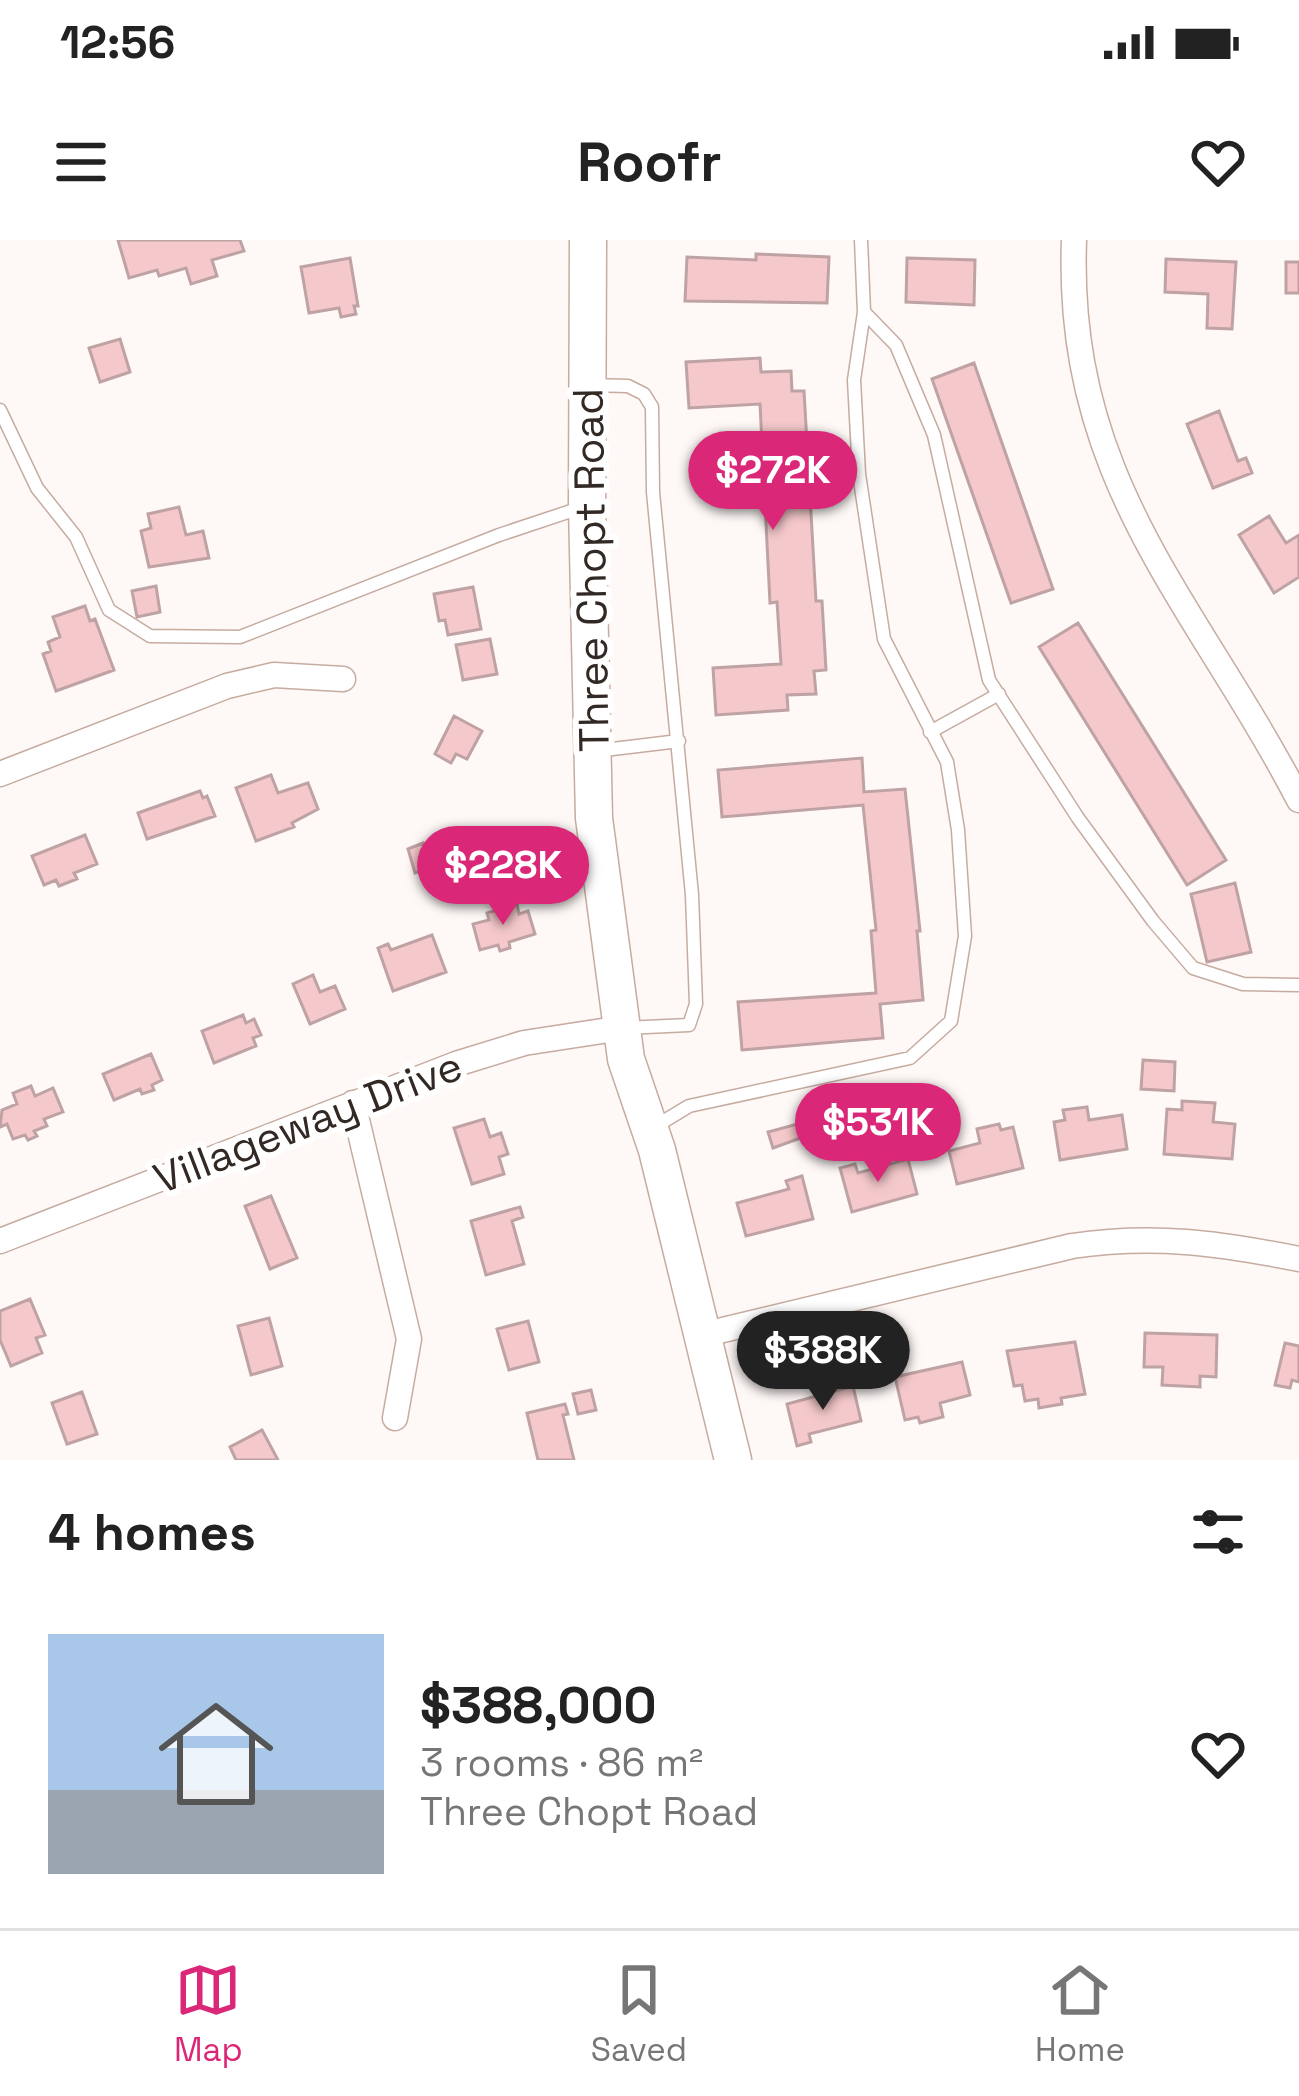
<!DOCTYPE html>
<html lang="en">
<head>
<meta charset="utf-8">
<style>
  :root { --surface:#fff; --page:#f6f6f6; --text:#222; --muted:#767676; --line:#e0e0e0; --accent:#db2777 }
  body { margin:0; font-family:"Space Grotesk",sans-serif; background:var(--page); color:var(--text); height:100vh; display:flex; flex-direction:column; font-size:45px; white-space:nowrap }
  * { box-sizing:border-box; margin:0 }
  p { font-size:39px; color:var(--muted) }
  .icon { flex:none; width:66px; height:66px; fill:none; stroke:currentColor; stroke-width:2; stroke-linecap:round; stroke-linejoin:round }
  .map { position:relative; height:1220px; overflow:hidden }
  .drawer { display:flex; flex-direction:column; background:var(--surface); flex:1 }
  .drawer>* { flex:none }
  .price { position:absolute; translate:-50% -102px; padding:0 27px; border-radius:42px; background:var(--accent); color:#fff; font-size:39px; line-height:78px; filter:drop-shadow(0 3px 6px #0008) }
  .price::after { content:''; position:absolute; left:50%; top:72px; width:36px; height:27px; margin-left:-18px; background:inherit; clip-path:polygon(0 0,100% 0,50% 100%) }
  .price.on { background:#222; color:#fff }
  ul { padding:0; list-style:none }
  li { display:flex; align-items:center; gap:36px; height:300px; padding:0 48px }
  li span { display:grid; place-items:center; flex:none; width:336px; height:240px; border-radius:0px; color:#555 }
  li>.icon { margin-inline-start:auto }
  span .icon { width:144px; height:144px; fill:#fffc; stroke-width:1 }
  li b { font-size:51px }
  h2 { display:flex; justify-content:space-between; align-items:center; height:144px; padding:0 48px; font-size:51px }
  .status { display:flex; justify-content:space-between; align-items:center; height:84px; padding:0 60px; background:var(--surface); direction:ltr }
  .status svg { height:33px; fill:currentColor }
  header { display:flex; justify-content:space-between; align-items:center; height:156px; padding:0 48px; background:var(--surface); font-size:54px; font-weight:700 }
  .dock { display:flex; justify-content:space-around; align-items:center; height:168px; border-top:3px solid var(--line); background:var(--surface); font-size:33px; color:var(--muted) }
  .dock a { display:grid; justify-items:center; gap:6px }
  .dock .on { color:var(--accent) }
  .map>svg:first-child { display:block }
  .building { fill:#f5c9cb; stroke:#bfa2a3; stroke-width:3 }
  .lines { fill:none; stroke-linecap:round; stroke-linejoin:round }
  .lane-casing { stroke:#c6aca0; stroke-width:15 }
  .street-casing { stroke:#c6aca0; stroke-width:27 }
  .secondary-casing { stroke:#c6aca0; stroke-width:39 }
  .lane { stroke:#fff; stroke-width:12 }
  .street { stroke:#fff; stroke-width:24 }
  .secondary { stroke:#fff; stroke-width:36 }
  .labels { text-anchor:middle; dominant-baseline:central; stroke-width:12; stroke-linejoin:round; paint-order:stroke }
  .street-label { font-size:42px; fill:#332924; stroke:#fff }
</style>
</head>
<body>
<div class="status"><b>12:56</b><svg viewBox="0 0 49 12"><path d="M0 12V9h3v3zM5 12V6h3v6zM10 12V3h3v9zM15 12V0h3v12zM26 1h20v11H26zM47 4h2v5h-2z"/></svg></div>
<header><svg class="icon" aria-label="menu" viewBox="0 0 24 24"><path d="M4 6h16M4 12h16M4 18h16"/></svg>Roofr<svg class="icon" aria-label="heart" viewBox="0 0 24 24"><path d="M12 20l-8-8c-3-5 5-10 8-4 3-6 11-1 8 4z"/></svg></header>
<div class="map">
<svg width="1299" height="1220" viewBox="0 0 1299 1220">
  <rect width="100%" height="100%" fill="#fef8f6"/>
  <!-- building -->
  <path class="building" d="M118,0H240L244,11L212,20L217,36L191,44L186,28L159,36L157,30L129,38Z
    M756,14L829,17L827,63L685,61L687,17L756,20Z
    M350,18L358,66H354L356,74L341,77L339,68L309,73L301,27Z
    M907,18L975,20L974,65L906,62Z
    M1166,19L1236,22L1232,89L1207,88L1208,54L1165,52Z
    M1286,22H1299V53H1286Z
    M120,99L130,132L100,142L89,108Z
    M760,118L761,132L791,131L792,151H804L816,361H822L826,430L814,431L816,454L787,455L788,470L716,475L713,428L781,424L777,362L770,363L760,164L689,168L686,122Z
    M974,123L1053,349L1011,363L932,139Z
    M1219,171L1238,221L1246,218L1252,233L1213,248L1187,184Z
    M179,267L186,295L203,291L209,318L149,327L141,291L151,288L148,274Z
    M1269,276L1286,303L1299,295V337L1274,353L1239,295Z
    M156,346L160,372L137,377L132,351Z
    M473,347L481,389L448,395L445,380L439,381L434,354Z
    M85,366L90,381L95,379L114,430L56,451L43,414L51,411L48,402L60,397L53,377Z
    M1078,383L1226,620L1187,645L1039,407Z
    M490,399L497,434L463,440L456,405Z
    M454,476L482,491L467,519L456,514L451,523L435,514Z
    M862,518L864,552L905,549L920,691H917L923,760L880,764L883,798L742,810L738,762L876,753L871,691L876,690L863,565L722,577L718,530Z
    M271,535L278,553L308,543L318,569L292,583L294,587L256,601L236,548Z
    M200,551L203,558L207,556L215,576L147,599L138,573Z
    M85,595L97,624L74,633L77,639L59,646L56,640L44,645L32,616Z
    M423,603L434,626L415,633L408,609Z
    M1235,643L1251,712L1207,722L1191,654Z
    M517,664L519,674L528,671L535,694L509,702L510,708L500,711L498,705L480,710L473,684L489,680L487,673Z
    M432,695L446,732L393,751L378,708L388,704L391,710Z
    M313,735L320,752L335,746L345,769L310,784L293,744Z
    M243,775L246,783L254,779L261,795L253,798L256,806L214,823L202,791Z
    M151,814L162,840L152,845L154,850L142,854L140,849L114,860L103,834Z
    M1143,820L1175,822L1174,851L1141,849Z
    M31,846L35,856L53,848L63,872L44,879L47,886L34,891L37,896L28,900L25,895L13,899L7,884L0,887L2,870L17,864L13,853Z
    M1182,861L1215,863L1213,882L1235,884L1232,919L1164,914L1167,869L1182,870Z
    M1087,867L1089,880L1122,875L1127,909L1060,920L1054,882L1065,880L1063,870Z
    M484,879L490,897L501,893L508,914L499,917L504,934L472,944L454,888Z
    M801,883L806,896L773,908L768,892Z
    M999,884L1001,890L1013,887L1023,928L957,944L949,911L980,903L977,889Z
    M908,919L917,954L852,972L840,928L855,924L858,933Z
    M802,936L813,979L746,996L737,963L789,949L786,941Z
    M271,956L297,1018L270,1029L245,966Z
    M520,967L523,977L512,981L524,1024L486,1035L471,981Z
    M30,1059L45,1095L36,1098L42,1113L11,1126L0,1100V1071Z
    M269,1078L282,1126L251,1135L238,1086Z
    M528,1081L539,1122L509,1130L497,1089Z
    M1145,1093L1217,1095L1216,1137L1200,1136V1147L1162,1145L1163,1127H1144Z
    M1075,1102L1085,1154L1061,1158L1062,1164L1039,1168L1038,1159L1025,1161L1022,1145L1014,1146L1007,1111Z
    M1285,1103L1299,1106V1142L1292,1140L1290,1148L1275,1145Z
    M962,1122L970,1155L940,1163L943,1177L920,1183L918,1177L905,1180L895,1137Z
    M853,1146L861,1181L809,1194L811,1202L797,1206L787,1164Z
    M591,1150L596,1170L578,1174L573,1154Z
    M82,1152L97,1194L67,1204L52,1163Z
    M565,1164L568,1174L563,1175L574,1220H538L527,1173Z
    M262,1190L278,1220H236L230,1207Z"/>
  <g class="lines">
    <defs>
      <path id="lane" d="M864,72L896,105L934,195L989,440L1078,578L1153,681L1193,728L1243,744L1299,745
        M589,145L628,146L644,154L652,167L653,252L692,655L696,764L689,785L624,788
        M0,170L37,248L76,297L109,370L150,396L240,397L499,295L580,268
        M930,492L999,454
        M596,511L679,501
        M656,886L689,866L910,818L951,781L965,696L958,590L947,522L884,399L859,234L854,140L864,72L861,0"/>
      <path id="street" d="M1074,0C1065,243 1196,362 1299,560
        M0,534L227,446L274,435L343,439
        M353,863L409,1099L395,1178
        M0,1001L456,824L524,803L622,788
        M702,1095L1072,1006C1154,994 1218,1003 1299,1019"/>
      <path id="secondary" d="M588,0L587,266L594,578L626,819L657,910L733,1220"/>
    </defs>
    <!-- lane casing -->
    <use href="#lane" class="lane-casing"/>
    <!-- street casing -->
    <use href="#street" class="street-casing"/>
    <!-- secondary casing -->
    <use href="#secondary" class="secondary-casing"/>
    <!-- lane -->
    <use href="#lane" class="lane"/>
    <!-- street -->
    <use href="#street" class="street"/>
    <!-- secondary -->
    <use href="#secondary" class="secondary"/>
  </g>
  <g class="labels">
    <!-- street labels -->
    <g class="street-label">
      <text transform="translate(591 330) rotate(-91)">Three Chopt Road</text>
      <text transform="translate(308 882) rotate(-21)">Villageway Drive</text>
    </g>
  </g>
</svg>
<b class="price" style="left:773px;top:293px">$272K</b>
<b class="price" style="left:503px;top:688px">$228K</b>
<b class="price" style="left:878px;top:945px">$531K</b>
<b class="price on" style="left:823px;top:1173px">$388K</b>
</div>
<section class="drawer">
<h2>4 homes<svg class="icon" aria-label="filters" viewBox="0 0 24 24"><path d="M4 7h16M4 17h16"/><circle cx="9" cy="7" r="2"/><circle cx="15" cy="17" r="2"/></svg></h2>
<ul>
<li><span style="background:linear-gradient(#a9c7e8 65%,#9aa5b1 0)"><svg class="icon" aria-label="home" viewBox="0 0 24 24"><path d="M3 11l9-7 9 7M6 9v11h12V9"/></svg></span><div><b>$388,000</b><p>3 rooms · 86 m²</p><p>Three Chopt Road</p></div><svg class="icon" aria-label="heart" viewBox="0 0 24 24"><path d="M12 20l-8-8c-3-5 5-10 8-4 3-6 11-1 8 4z"/></svg></li>
</ul>
</section>
<nav class="dock">
<a class="on"><svg class="icon" aria-label="map" viewBox="0 0 24 24"><path d="M3 6l6-2 6 2 6-2v14l-6 2-6-2-6 2zM9 4v14M15 6v14"/></svg>Map</a>
<a><svg class="icon" aria-label="saved" viewBox="0 0 24 24"><path d="M7 4h10v16l-5-4-5 4z"/></svg>Saved</a>
<a><svg class="icon" aria-label="home" viewBox="0 0 24 24"><path d="M3 11l9-7 9 7M6 9v11h12V9"/></svg>Home</a>
</nav>
</body>
</html>
